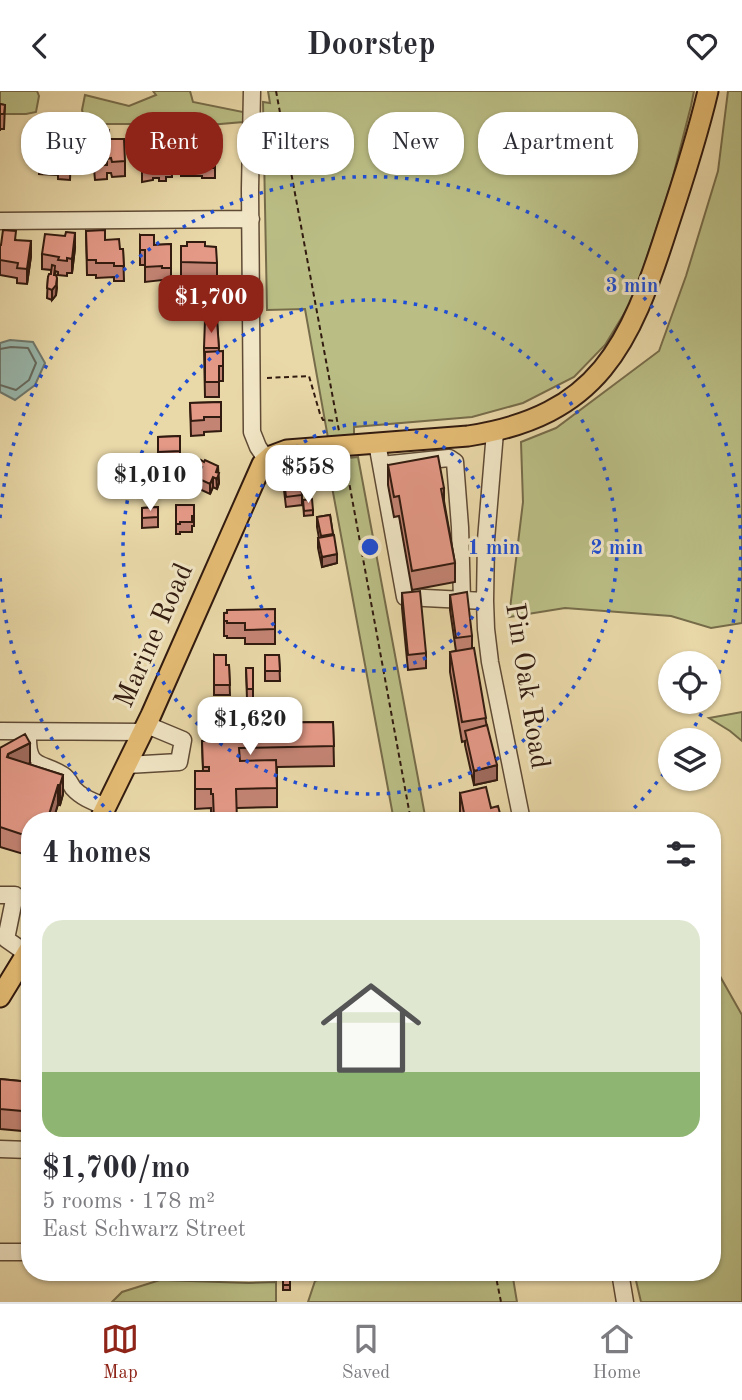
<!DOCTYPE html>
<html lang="en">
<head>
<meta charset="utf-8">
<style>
  :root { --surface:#fff; --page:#f7f7f7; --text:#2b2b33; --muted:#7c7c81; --line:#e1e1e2; --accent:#8f2418 }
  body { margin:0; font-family:"Old Standard TT",serif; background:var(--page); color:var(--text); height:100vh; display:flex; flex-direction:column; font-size:26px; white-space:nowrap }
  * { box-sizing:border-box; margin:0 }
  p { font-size:23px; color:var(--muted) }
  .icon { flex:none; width:38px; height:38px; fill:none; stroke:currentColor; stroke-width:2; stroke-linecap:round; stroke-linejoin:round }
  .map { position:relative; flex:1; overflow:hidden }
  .drawer { position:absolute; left:21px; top:721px; width:700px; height:469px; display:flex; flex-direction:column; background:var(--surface); border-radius:28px; box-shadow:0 2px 5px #0004 }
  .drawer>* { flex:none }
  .top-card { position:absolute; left:21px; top:21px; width:700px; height:63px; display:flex; gap:14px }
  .fabs { position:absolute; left:658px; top:560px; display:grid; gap:14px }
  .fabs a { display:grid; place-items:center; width:63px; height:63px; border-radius:50%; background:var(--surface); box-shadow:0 2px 5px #0004; font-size:35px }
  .price { position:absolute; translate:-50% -60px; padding:0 16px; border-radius:14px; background:#fff; color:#222; font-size:23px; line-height:46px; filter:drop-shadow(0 2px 4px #0008) }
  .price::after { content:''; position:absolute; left:50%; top:42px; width:21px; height:16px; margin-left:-10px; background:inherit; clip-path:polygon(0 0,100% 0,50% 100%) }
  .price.current { background:var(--accent); color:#fff }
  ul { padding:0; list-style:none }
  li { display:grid; align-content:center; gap:14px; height:371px; padding:0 21px }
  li+li { border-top:2px solid var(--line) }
  li span { display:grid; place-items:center; height:217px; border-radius:21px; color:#555 }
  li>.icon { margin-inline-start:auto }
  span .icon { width:126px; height:126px; fill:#fffc; stroke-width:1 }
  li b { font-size:30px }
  h2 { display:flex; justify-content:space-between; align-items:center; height:84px; padding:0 21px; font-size:30px }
  .tag { padding:0 24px; border-radius:28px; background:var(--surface); box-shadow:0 2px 5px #0004; font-size:24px; line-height:63px }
  .tag.current { background:var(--accent); color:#fff }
  header { display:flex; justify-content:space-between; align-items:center; height:91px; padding:0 21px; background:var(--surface); font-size:32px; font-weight:600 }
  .tabs { display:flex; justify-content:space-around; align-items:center; height:98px; border-top:2px solid var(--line); background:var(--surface); font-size:19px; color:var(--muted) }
  .tabs a { display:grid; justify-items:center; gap:4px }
  .tabs .current { color:var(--accent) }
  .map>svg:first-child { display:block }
  .green { fill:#babe85; stroke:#766c4a; stroke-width:2 }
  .water { fill:#99b9af; stroke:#6f796f; stroke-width:2 }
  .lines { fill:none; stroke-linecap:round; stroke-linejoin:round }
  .shore { stroke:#656a5f; stroke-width:2 }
  .minor-casing { stroke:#5f4a35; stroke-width:19 }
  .major-casing { stroke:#311a0f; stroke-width:23 }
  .path { stroke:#311a0f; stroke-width:2; stroke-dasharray:5 3.5; stroke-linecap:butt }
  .minor { stroke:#f1e6c6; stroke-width:16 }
  .major { stroke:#e4bc74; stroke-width:19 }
  .wall { fill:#c48474; stroke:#311a0f; stroke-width:2 }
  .shaded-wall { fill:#a06b5e; stroke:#311a0f; stroke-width:2 }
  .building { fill:#e49987; stroke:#311a0f; stroke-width:2 }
  .ring { fill:none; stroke:#1d4ed8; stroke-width:3.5; stroke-dasharray:3.5 7 }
  .labels { text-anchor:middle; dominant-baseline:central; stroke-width:6; stroke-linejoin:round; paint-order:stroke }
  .street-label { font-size:28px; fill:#311a0f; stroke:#f1e6c6 }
  .centre { fill:#1d4ed8; stroke:#f1e6c6; stroke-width:3.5 }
  .ring-label { font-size:21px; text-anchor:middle; font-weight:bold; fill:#1d4ed8; stroke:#f1e6c6; stroke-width:6; stroke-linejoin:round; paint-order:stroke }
</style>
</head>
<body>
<header><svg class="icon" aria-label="back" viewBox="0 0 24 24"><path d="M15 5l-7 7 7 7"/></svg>Doorstep<svg class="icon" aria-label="heart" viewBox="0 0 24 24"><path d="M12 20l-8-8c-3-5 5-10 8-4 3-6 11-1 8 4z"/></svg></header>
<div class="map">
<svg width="742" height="1211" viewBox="0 0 742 1211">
  <rect width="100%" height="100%" fill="#e9d8a8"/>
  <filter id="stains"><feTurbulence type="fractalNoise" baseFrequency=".00286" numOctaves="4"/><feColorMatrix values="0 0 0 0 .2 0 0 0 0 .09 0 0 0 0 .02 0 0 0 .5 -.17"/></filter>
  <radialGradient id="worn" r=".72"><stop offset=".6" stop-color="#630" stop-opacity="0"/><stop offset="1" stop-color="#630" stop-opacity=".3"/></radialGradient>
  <!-- green -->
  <path class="green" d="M0,0H37L39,5L36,21L26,23H2L0,22Z
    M153,0H190L193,11L243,21V31L209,34L165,35L129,33H86L82,19L85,4L129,15L156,4Z
    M268,0H694L691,15L671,93L633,208L605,254L574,286L523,312L472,326L354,336V344L328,347L305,218L267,219L263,11L270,12Z
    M728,0H742V532L711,537L671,525L565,517L509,526L523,411L521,351L556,337L659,260L686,185L718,80Z
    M358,366L426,730H394L327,369Z
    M742,621V650L730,640L709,627Z
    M712,879L717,880L742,924V1211H641L634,1181H712Z
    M337,1181H512L517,1211H308L315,1190Z
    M160,1189L249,1192L276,1191V1211H112L122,1201Z"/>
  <!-- water -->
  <path class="water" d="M10,249L33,251L45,272L35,294L15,309L0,301V252Z"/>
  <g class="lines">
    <!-- shore -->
    <path class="shore" d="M0,258L11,256L28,257L36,272L29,289L16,299L0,294"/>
    <defs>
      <path id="minor" d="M252,0L250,98L252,341L258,356L267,369
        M0,130L251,128
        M495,341L486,449L485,510L486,538L490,571L522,730
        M377,352L405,506L485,510
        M381,374L449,367L455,371L460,436L462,509
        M0,640L143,641
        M28,643C27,679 40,670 63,684C68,687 70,692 73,697C82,707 94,711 106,716
        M127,674L179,671L183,649L147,634
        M0,804H15L6,848L26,862
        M0,1058L30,1059
        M0,1161H30
        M620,1181L625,1211"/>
      <path id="major" d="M99,730L151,624L262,373L271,365L287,359L468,345C599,325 630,254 667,138C682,93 697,47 708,0
        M0,906L30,857"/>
    </defs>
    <!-- minor casing -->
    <use href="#minor" class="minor-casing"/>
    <!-- major casing -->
    <use href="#major" class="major-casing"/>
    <!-- path -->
    <path class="path" d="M276,0L339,340
      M267,287L309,285L320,323L323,329L337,330
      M345,369L411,730
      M495,1181L501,1211"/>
    <!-- minor -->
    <use href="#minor" class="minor"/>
    <!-- major -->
    <use href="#major" class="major"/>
  </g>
  <!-- wall -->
  <path class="wall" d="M0,13L5,14L4,38H0V40Z
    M91,43L109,48L125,70V85L112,86L111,82H107V88L95,89L94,78H91Z
    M40,44L50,48L69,62H71L70,89L58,88V84L39,83Z
    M171,53L172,86H166V90H159V87H153V89L142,91V59H151Z
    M181,61L204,64H215V87H202V85H181Z
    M86,140L105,149L120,158H123L124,190H114V186L96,187V184H87Z
    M140,144L154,154L171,153V192H162V189L145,191V174H140Z
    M16,149L31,165L27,193L17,192V187L0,184V154Z
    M205,155L217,172V187L181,186V171Z
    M75,157L72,182H67V185L58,184V181L55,180L57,197L56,204L52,209L47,207L48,186L51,183V179L42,178V163Z
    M217,229L219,261L223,260V290H219V306H205L204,257Z
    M221,311V340L204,341V344L191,345L190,312Z
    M180,345V370L158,371V346Z
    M388,374L444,397V410L455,472V491L412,499L399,425L394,426L388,394Z
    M199,375L218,382L219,392L217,398L213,396L210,403L197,397Z
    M280,379L295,381L302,404V414L286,416L284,399H281Z
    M303,409L313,419V424L304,425Z
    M176,414H194V435H192V441H180V443H176Z
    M158,416V436L142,437V417Z
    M330,424L337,472L322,476L318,457V447H319L317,436V426Z
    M402,502L426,562V577L408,579L402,517Z
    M450,504L472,545V557L497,689L474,694L465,654V650L462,651L450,581V561L456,560L450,519Z
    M275,518V553H245V547H227V545H224V522Z
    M214,564L226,574H229L230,604H214Z
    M265,564H279L280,590H265Z
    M246,577H253V607L247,608Z
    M333,631L334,675L277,676V716L237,717L211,722V717L195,718V680H203L202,650H209L239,632Z
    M0,657L30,672L28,673L63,684V703L60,714L58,713L53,730H30V765L0,756Z
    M460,702L491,717L502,730H460Z
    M0,988L30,991V1045H28V1043L22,1042V1040L0,1038Z
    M283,1186H290V1199H283Z"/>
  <!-- shaded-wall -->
  <path class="shaded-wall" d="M75,142V157L72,182V168Z
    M31,150V165L27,193V178Z
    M57,187L56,204L52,209V199Z
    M218,375L219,392L217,398L216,381Z
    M213,386V396L210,403V393Z
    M337,463V472L322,476V466Z
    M30,652V672L8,683V663Z
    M497,674V689L474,694V680Z
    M63,684V703L60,714V694Z
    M58,694V713L53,730H47Z"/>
  <!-- building -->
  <path class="building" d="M0,13L5,14L4,23H0V25Z
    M102,39H109V48H124L125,70L112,71L111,67L107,68V74H95L94,63H91V43L102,42Z
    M40,44H50V48H54V46L69,49L68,61L71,62L70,74L58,73V69L39,68Z
    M171,53L172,72H166V75H159V72H153V75L142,76V59H151V54Z
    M181,61H204V64H215V77H202V75H181Z
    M3,139L16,140L15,149L31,150L27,178L17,177L18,172L0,169V154H1Z
    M105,139V149L119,148L120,158H123L124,175H114V172H96V169H87L86,140Z
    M66,141L75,142L72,168L67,167V170L58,169L59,166L42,163L45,143L65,145Z
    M140,144H154V154L171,153V177H162V175L145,176V159H140Z
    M187,151H205V155L216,156L217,172L181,171V155H187Z
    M52,174L55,175L54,184H56L57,187L56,194L52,199L47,197L48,186L49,183H51Z
    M205,229H217L219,257H204Z
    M223,260V275H219V291H205V261Z
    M221,311V326H204V329L191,330L190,312Z
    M180,345V360L158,361V346Z
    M438,365L444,397L441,398L455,472L412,480L399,405L394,406L388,374Z
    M201,369L204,371L205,369L218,375L216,381L219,382L217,388L213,386L210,393L197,387L202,376L199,375Z
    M294,377L295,381H300L302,404L286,406L284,389H281L280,379Z
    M312,408L313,419L304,420L303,409Z
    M176,414H194V425H192V431H180V433H176Z
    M158,416V426L142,427V417Z
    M330,424L333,443L321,445L317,426Z
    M334,444L337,463L322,466L318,447Z
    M420,500L426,562L408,564L402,502Z
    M467,501L472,545L456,547L450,504Z
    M275,518V538L245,539V532H227V530H224V522H227V519Z
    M474,557L486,627L462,631L450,561Z
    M214,564H226V574H229L230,594H214Z
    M265,564H279L280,580H265Z
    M246,577H253V598H247Z
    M239,629V632L333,631L334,655L239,657L240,670L276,669L277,697L236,698L237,730H214L213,703H211V698H195V680H209V676H203L202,650H209L208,630Z
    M487,634L497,674L474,680L465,640Z
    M25,643L30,652L8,663L7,666L63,684L60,694H58L47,730H30V746L0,736V657Z
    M486,696L491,717L498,715L502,730H462L460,723L464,722L460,702Z
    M0,988L30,991V1025H28L29,1023H22V1020L0,1018Z
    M283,1186H290V1194H283Z"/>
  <!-- distance rings -->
  <g class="ring">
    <circle cx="370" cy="456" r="124"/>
    <circle cx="370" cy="456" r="247"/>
    <path d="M706 613A371 371 0 0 1 688 647M670 674A371 371 0 0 1 621 730M119 730A371 371 0 0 1 0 485M0 427A371 371 0 1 1 709 607"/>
  </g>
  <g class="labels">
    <!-- street labels -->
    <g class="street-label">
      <text transform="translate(155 545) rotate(-66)">Marine Road</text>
      <text transform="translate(526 595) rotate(81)">Pin Oak Road</text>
    </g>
  </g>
  <circle cx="370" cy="456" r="10" class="centre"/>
  <g class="ring-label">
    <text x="632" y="201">3 min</text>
    <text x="494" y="463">1 min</text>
    <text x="617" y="463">2 min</text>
  </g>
  <rect width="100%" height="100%" filter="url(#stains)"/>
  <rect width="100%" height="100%" fill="url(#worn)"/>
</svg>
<div class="fabs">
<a><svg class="icon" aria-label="locate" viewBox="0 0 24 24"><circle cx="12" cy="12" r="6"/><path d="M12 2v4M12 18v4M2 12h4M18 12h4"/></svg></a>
<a><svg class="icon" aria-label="layers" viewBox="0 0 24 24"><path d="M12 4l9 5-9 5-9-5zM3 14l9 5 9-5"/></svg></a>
</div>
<b class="price current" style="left:211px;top:244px">$1,700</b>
<b class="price" style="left:308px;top:414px">$558</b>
<b class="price" style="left:150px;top:422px">$1,010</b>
<b class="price" style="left:250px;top:666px">$1,620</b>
<div class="top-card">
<a class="tag">Buy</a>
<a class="tag current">Rent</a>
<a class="tag">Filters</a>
<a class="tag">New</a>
<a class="tag">Apartment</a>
</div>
<section class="drawer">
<h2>4 homes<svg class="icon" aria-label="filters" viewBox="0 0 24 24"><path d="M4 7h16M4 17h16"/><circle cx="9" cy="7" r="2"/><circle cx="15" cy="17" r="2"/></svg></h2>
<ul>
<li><span style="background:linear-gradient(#dfe7d0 70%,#8fb573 0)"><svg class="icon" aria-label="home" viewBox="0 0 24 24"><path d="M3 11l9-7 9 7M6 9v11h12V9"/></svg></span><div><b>$1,700/mo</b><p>5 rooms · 178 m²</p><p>East Schwarz Street</p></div></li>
</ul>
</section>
</div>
<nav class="tabs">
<a class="current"><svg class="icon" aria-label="map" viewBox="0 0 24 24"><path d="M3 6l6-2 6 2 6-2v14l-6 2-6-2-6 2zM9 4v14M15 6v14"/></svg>Map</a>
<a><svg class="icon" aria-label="saved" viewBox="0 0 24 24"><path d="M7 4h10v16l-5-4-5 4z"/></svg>Saved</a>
<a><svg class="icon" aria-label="home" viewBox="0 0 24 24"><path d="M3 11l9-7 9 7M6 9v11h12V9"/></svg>Home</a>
</nav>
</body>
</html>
